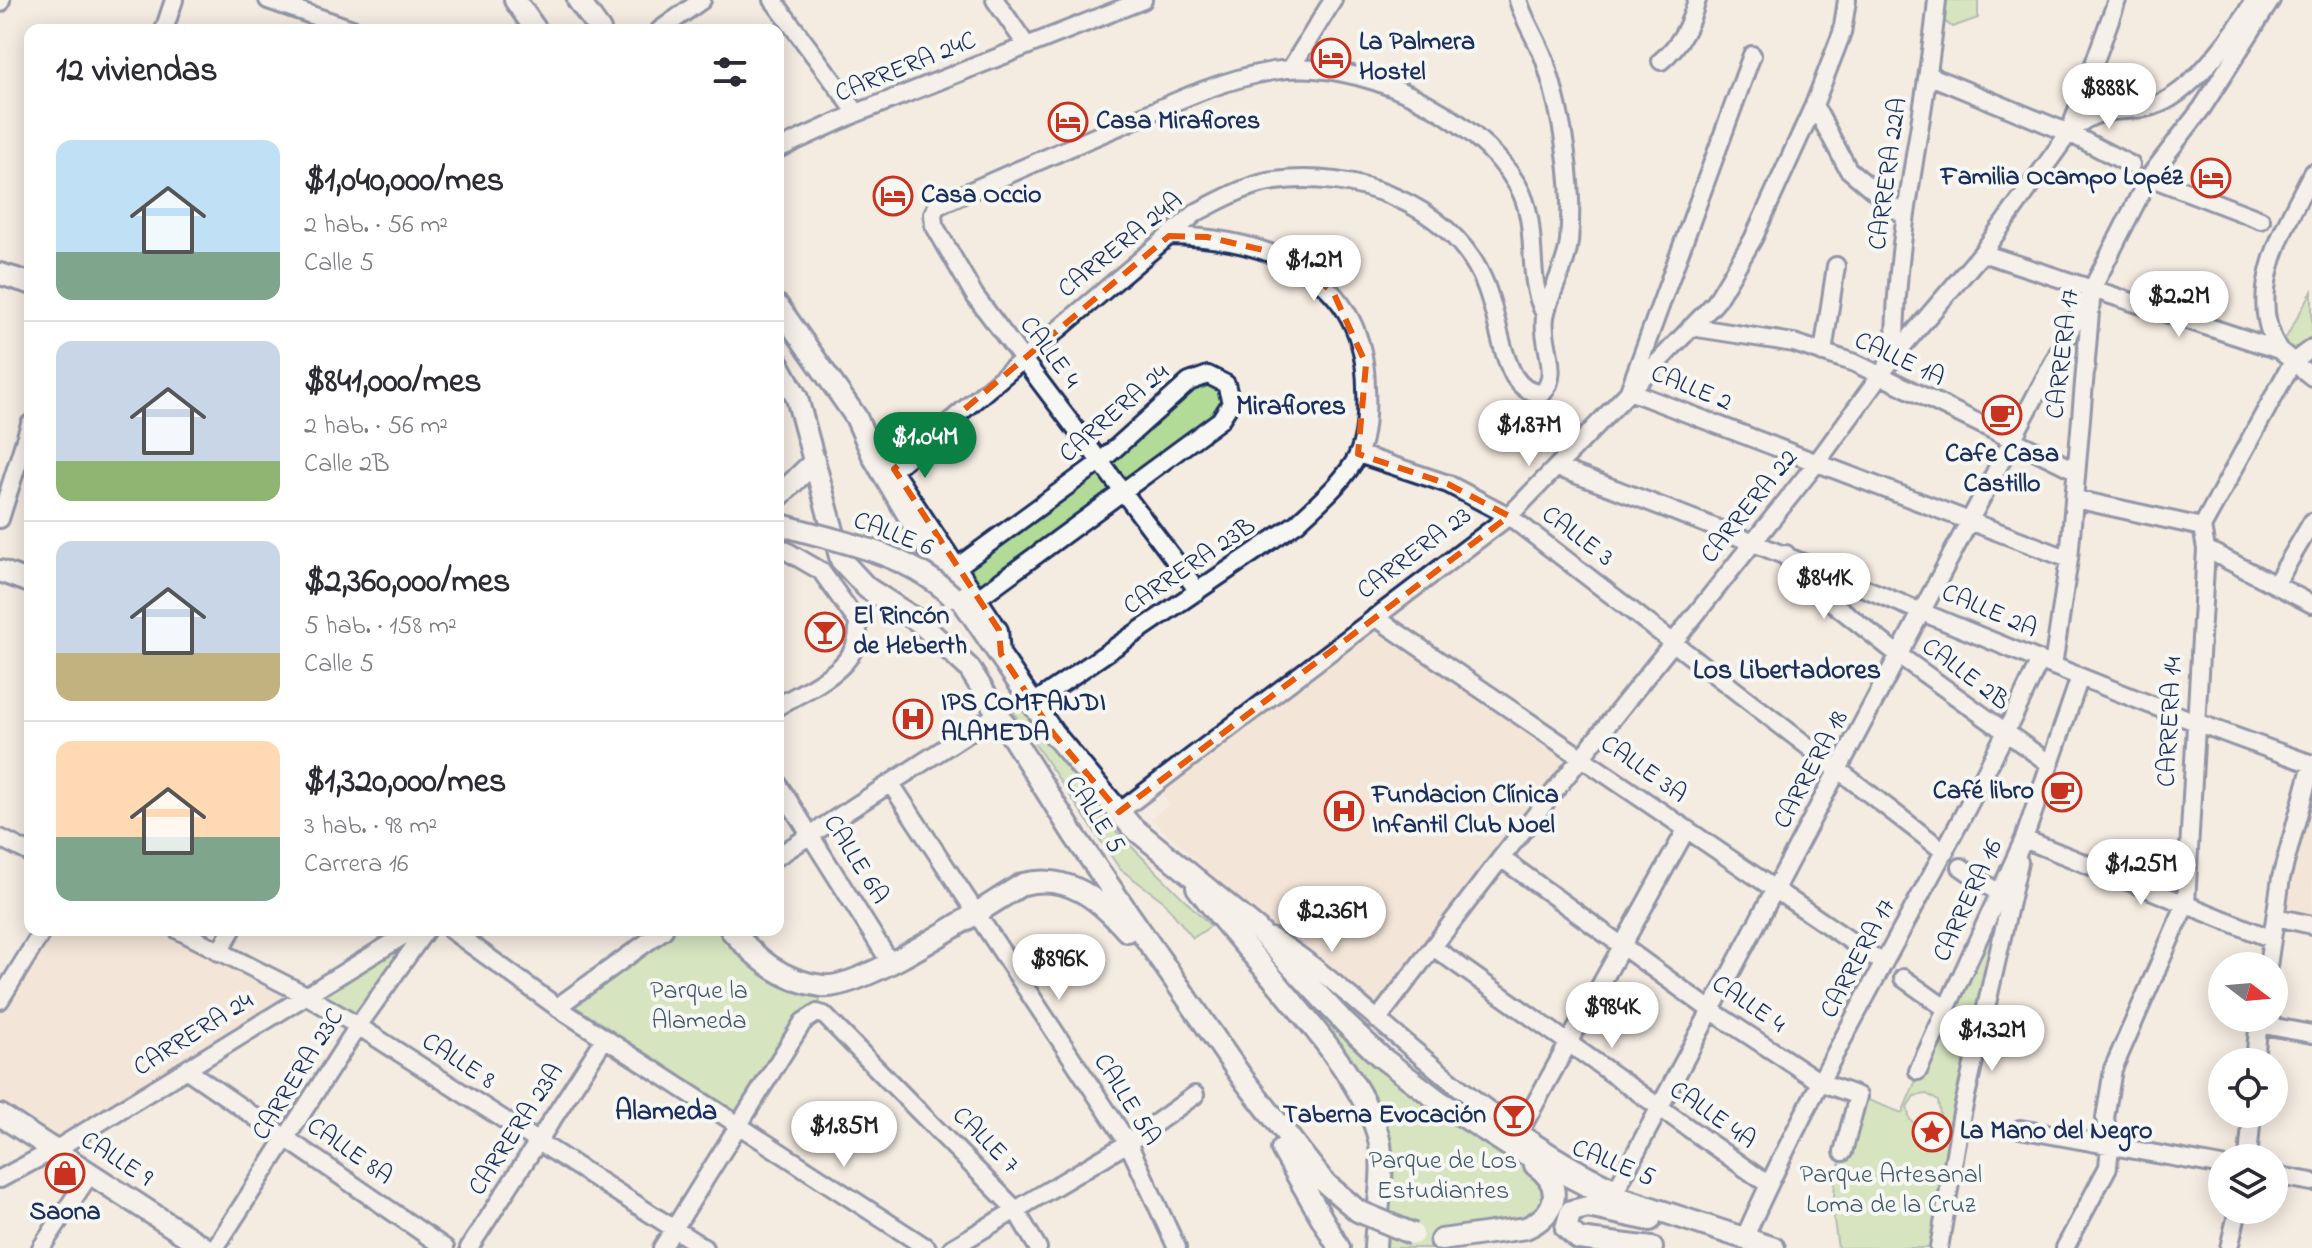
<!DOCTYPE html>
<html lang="es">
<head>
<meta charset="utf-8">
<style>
  :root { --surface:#fff; --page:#f7f7f7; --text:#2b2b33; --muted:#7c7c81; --line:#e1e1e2; --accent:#0b8043 }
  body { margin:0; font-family:"Indie Flower",sans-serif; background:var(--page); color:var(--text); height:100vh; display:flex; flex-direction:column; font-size:30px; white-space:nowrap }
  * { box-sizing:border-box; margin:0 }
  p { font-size:26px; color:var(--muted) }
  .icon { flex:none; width:44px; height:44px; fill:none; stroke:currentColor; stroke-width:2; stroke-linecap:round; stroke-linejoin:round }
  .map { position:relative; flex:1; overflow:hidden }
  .panel { position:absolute; left:24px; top:24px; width:760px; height:912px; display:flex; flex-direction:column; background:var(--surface); border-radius:16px; box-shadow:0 4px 20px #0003 }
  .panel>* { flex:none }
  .needle { width:52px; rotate:106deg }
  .controls { position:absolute; left:2208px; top:952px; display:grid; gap:16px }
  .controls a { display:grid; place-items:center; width:80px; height:80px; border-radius:50%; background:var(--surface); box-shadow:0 4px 20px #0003; font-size:40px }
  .price { position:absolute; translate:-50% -68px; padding:0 18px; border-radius:28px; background:#fff; color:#222; font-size:26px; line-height:52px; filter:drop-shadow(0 2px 4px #0008) }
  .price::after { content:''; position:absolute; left:50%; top:48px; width:24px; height:18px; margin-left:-12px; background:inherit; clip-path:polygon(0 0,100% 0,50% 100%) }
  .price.on { background:var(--accent); color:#fff }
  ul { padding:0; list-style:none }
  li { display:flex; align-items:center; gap:24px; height:200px; padding:0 32px }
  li+li { border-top:2px solid var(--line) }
  li span { display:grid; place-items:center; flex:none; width:224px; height:160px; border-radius:16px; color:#555 }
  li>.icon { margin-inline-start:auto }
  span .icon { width:96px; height:96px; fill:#fffc; stroke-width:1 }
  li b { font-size:34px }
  h2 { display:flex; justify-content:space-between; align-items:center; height:96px; padding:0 32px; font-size:34px }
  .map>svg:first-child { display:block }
  .built { fill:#f2decd }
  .green { fill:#b2db97; stroke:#66857a; stroke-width:2; fill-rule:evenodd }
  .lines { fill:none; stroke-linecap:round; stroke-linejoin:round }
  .minor-casing { stroke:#1b2f5e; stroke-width:22 }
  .major-casing { stroke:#1b2f5e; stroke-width:26 }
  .minor { stroke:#f6f6f2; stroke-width:16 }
  .major { stroke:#f6f6f2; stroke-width:20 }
  .major-bridge-casing { stroke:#1b2f5e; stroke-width:26; stroke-linecap:butt }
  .major-bridge { stroke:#f6f6f2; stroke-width:20 }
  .marked { fill:none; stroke:#e8590c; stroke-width:6; stroke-dasharray:16 10; stroke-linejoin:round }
  .labels { text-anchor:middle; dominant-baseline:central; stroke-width:8; stroke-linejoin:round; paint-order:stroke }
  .poi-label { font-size:26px; font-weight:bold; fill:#1b2f5e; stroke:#f6f6f2; text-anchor:start }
  .street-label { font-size:26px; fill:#1b2f5e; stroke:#f6f6f2 }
  .park-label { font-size:26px; fill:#415a6c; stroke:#f6f6f2 }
  .neighbourhood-label { font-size:28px; font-weight:bold; fill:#1b2f5e; stroke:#f6f6f2 }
</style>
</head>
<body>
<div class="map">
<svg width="2312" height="1248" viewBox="0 0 2312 1248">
  <rect width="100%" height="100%" fill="#f4ebe1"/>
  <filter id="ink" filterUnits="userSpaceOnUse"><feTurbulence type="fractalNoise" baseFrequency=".0125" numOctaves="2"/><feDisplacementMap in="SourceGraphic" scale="16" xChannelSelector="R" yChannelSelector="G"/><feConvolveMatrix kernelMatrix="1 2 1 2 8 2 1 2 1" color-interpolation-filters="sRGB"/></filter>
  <g filter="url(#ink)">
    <!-- built -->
    <path class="built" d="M1379,630L1570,758L1377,1006L1235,895L1151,819L1169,804L1160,790Z
      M2312,764V925L2276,917Z
      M43,930H178L304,994L63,1145L0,1115V1000Z"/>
    <!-- green -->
    <path class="green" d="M1937,0H1978V18L1952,27L1936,14Z
      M2312,291V348L2292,363L2279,350Z
      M1208,375L1231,403L978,598L957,567Z
      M1027,705L1104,819L1211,926L1193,938L1162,900L1120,869L1013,712Z
      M1997,892H2013L1939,1248H1838L1833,1214L1835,1180L1858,1096L1902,1113ZM1927,1094L1938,1101L1940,1114L1933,1124L1920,1127L1910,1120L1907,1107L1914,1096Z
      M426,930L358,1026L304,994Z
      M664,930H731L756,958L823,986L817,1013L739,1124L557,1007Z
      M1317,1018L1346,1024L1542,1170L1547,1216L1443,1241L1463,1248H1375L1380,1145Z"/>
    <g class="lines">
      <defs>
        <path id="minor" d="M268,0L355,30
          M773,0L857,113
          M995,0L1027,46
          M0,3L1,0
          M164,30L174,0
          M660,30L702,0
          M1752,55L1629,391L2069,559
          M1661,61C1681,44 1690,25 1697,0
          M1291,68L1333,0
          M1928,75L2069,133L2131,165
          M1814,105L1848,169L1905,217
          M2073,129C2104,100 2133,118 2165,101C2197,85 2237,31 2254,0
          M778,149L857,113L1143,0
          M2149,177L2261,220
          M1982,253L2279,350L2312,377
          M1691,327L1794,343L1855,363L2075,470
          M2279,350C2243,294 2286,225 2312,173
          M1823,353L1836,266
          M1895,355C1894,235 1926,119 1937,0
          M871,438L999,630L1001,654
          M1358,454L1448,484L1509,516L1945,852
          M1558,468C1812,559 2056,676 2312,764
          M894,469L1197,212C1221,200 1248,184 1275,181C1352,170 1448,203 1482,277C1497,308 1498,346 1514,376C1521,387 1530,394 1543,393C1561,371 1541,344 1545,317C1549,292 1566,269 1569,242C1574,185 1563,116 1545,61C1538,41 1524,21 1518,0
          M2075,499L2202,527
          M0,519L30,424
          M778,546L821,571L857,621C866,666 810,687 778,706
          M2206,549L2312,604
          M1786,554L1792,568L1805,581L1900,656L2050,764
          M957,567L1100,462L1189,382L1208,375L1226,384L1231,403L1220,420L978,598
          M2275,585L2312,522
          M1198,591L975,296L934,225L933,214L937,206C998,179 1059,152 1120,126C1170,104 1219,80 1273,71C1356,56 1476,113 1518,186C1541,226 1524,276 1545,314
          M1375,617L1883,963
          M2053,666L2069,559L2092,289L2149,177L2202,108L2271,0
          M1033,703L1297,523C1318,503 1345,481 1358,455C1366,436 1367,408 1366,388C1365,274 1268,238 1169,236
          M778,784L890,962
          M891,784L1128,1143L1177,1248
          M1119,812L1509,516L1715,303L1753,239L1814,105L1842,33L1847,0
          M0,838L30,853
          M2024,839L2272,939
          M778,856L999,713
          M1501,858L1709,1009L1820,1082L1858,1096L1843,1152
          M1961,867L1997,892
          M2276,917L2312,925
          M178,930L304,994L358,1026L704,1248
          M451,930L557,1007L927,1248
          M1271,937C1310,960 1342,990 1377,1019C1447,1079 1532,1151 1616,1188
          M1433,947L1769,1185
          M219,952L232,930
          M2268,966L2281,878L2312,764
          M1903,978L1945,1008
          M0,1000L43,930
          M557,1007L664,930
          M1377,1020L1501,858L1815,465L1895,355L1982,253L2069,133L2117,0
          M2258,1024L2312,1034
          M2255,1062L2259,1018
          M187,1070L445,1248
          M1918,1071L2024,839L2080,677
          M2020,1129L2222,1166
          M1520,1131L1686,830
          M2248,1158L2252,1114
          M2274,1175L2312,1182
          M0,1179L63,1145L413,930
          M1617,1188L2092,289
          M1738,1234L1744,1239C1832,1041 1950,857 2040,660
          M41,1248L90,1174
          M215,1248L358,1026L426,930
          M469,1248L605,1038
          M662,1248L803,1022L817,1013L824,1015L1015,1209L1038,1248
          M952,1248L1128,1143L1195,1095
          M1939,1248L1961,1118L2019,862
          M2065,1248L2108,1167L2110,1145L2105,1118L2113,1069L2186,903L2206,549L2202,527L2292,363L2312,348
          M2229,1248L2238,1210"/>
        <path id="major" d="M515,0L536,30
          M578,0L600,30
          M0,274L30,283
          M778,306L856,417L874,458L936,562L1053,733L1131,826L1257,929L1346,1024L1381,1057L1439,1101L1508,1145L1594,1189L1774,1248
          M778,363L797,398L841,560L867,588L918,621L969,668L1074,835L1241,1076L1324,1182L1358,1211
          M778,497L814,462
          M0,571L30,582
          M1197,887C1245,953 1367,1070 1380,1144C1385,1178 1376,1214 1375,1248
          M731,930C757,959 782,981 822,986C862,991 984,907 1023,884C1068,873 1099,899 1127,931
          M0,1115L205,1248
          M1282,1149L1339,1248
          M1650,1220L1588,1207L1571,1211L1566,1228L1579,1239L1652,1248
          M1441,1240L1526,1228C1557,1214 1565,1186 1535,1165"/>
      </defs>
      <!-- minor casing -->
      <use href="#minor" class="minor-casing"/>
      <!-- major casing -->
      <use href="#major" class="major-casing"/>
      <!-- minor -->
      <use href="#minor" class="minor"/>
      <!-- major -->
      <use href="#major" class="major"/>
      <defs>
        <path id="major-bridge" d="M778,524C839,542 905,551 952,596
          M1358,1211L1413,1234"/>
      </defs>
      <!-- major-bridge casing -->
      <use href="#major-bridge" class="major-bridge-casing"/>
      <!-- major-bridge -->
      <use href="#major-bridge" class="major-bridge"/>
    </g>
  </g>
  <!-- marked area -->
  <path d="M0 0H2312V1248H0ZM1169,236L1207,237L1276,253L1307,269L1334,294L1366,364L1358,454L1448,484L1509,516L1119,812L1053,733L1001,654L999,630L894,469Z" fill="#f4ebe1" fill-opacity=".55" fill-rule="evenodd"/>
  <path class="marked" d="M1169,236L1207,237L1276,253L1307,269L1334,294L1366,364L1358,454L1448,484L1509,516L1119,812L1053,733L1001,654L999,630L894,469Z"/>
  <!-- icons -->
  <defs>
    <symbol id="hotel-ring" viewBox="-11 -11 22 22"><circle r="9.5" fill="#f6f6f2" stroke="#c8321e" stroke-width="1.5"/><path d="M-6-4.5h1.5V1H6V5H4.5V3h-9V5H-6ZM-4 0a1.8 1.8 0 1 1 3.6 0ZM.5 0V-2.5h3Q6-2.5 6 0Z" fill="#c8321e"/></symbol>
    <symbol id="cafe-ring" viewBox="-11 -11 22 22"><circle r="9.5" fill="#f6f6f2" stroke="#c8321e" stroke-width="1.5"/><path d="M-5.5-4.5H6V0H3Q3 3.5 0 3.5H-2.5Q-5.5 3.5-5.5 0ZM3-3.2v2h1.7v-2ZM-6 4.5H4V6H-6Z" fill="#c8321e"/></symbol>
    <symbol id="bar-ring" viewBox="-11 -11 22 22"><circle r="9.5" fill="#f6f6f2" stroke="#c8321e" stroke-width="1.5"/><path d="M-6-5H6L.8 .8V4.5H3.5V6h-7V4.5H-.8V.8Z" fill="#c8321e"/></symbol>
    <symbol id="hospital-ring" viewBox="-11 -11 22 22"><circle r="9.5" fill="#f6f6f2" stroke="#c8321e" stroke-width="1.5"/><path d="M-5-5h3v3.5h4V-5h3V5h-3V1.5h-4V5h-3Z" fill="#c8321e"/></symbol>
    <symbol id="sight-ring" viewBox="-11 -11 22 22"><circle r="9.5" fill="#f6f6f2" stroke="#c8321e" stroke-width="1.5"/><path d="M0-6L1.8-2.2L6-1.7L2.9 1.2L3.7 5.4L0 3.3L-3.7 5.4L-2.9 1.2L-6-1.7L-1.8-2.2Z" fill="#c8321e"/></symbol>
    <symbol id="shop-ring" viewBox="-11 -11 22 22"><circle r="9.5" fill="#f6f6f2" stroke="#c8321e" stroke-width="1.5"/><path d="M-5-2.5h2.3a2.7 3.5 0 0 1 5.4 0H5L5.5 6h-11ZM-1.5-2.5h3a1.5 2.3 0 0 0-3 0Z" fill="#c8321e"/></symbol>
  </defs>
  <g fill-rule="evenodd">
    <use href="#hotel-ring" x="1309" y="36" width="44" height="44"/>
    <use href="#hotel-ring" x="1046" y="100" width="44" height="44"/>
    <use href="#hotel-ring" x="2189" y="156" width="44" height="44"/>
    <use href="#hotel-ring" x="871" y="174" width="44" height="44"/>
    <use href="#cafe-ring" x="1980" y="393" width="44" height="44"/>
    <use href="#bar-ring" x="803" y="610" width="44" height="44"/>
    <use href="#hospital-ring" x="891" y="697" width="44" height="44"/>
    <use href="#cafe-ring" x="2040" y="770" width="44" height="44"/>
    <use href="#hospital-ring" x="1322" y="789" width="44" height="44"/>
    <use href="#bar-ring" x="1492" y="1094" width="44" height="44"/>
    <use href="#sight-ring" x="1910" y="1110" width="44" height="44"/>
    <use href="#shop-ring" x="43" y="1151" width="44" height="44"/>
  </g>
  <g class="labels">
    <!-- poi labels -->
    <g class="poi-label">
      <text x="1359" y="43">La Palmera<tspan x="1359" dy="30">Hostel</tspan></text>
      <text x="1096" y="122">Casa Miraflores</text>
      <text x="2183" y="178" text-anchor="end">Familia Ocampo Lopéz</text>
      <text x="921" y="196">Casa Occio</text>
      <text x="2002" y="455" text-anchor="middle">Cafe Casa<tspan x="2002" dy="30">Castillo</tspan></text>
      <text x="853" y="617">El Rincón<tspan x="853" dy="30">de Heberth</tspan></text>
      <text x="941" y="704">IPS COMFANDI<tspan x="941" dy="30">ALAMEDA</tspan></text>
      <text x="2034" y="792" text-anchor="end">Café libro</text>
      <text x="1372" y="796">Fundacion Clínica<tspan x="1372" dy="30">Infantil Club Noel</tspan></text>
      <text x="1486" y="1116" text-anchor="end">Taberna Evocación</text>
      <text x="1960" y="1132">La Mano del Negro</text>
      <text x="65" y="1213" text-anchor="middle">Saona</text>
    </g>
    <!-- street labels -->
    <g class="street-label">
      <text transform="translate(906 68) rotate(-22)">CARRERA 24C</text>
      <text transform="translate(1889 174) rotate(-82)">CARRERA 22A</text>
      <text transform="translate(1121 246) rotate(-39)">CARRERA 24A</text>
      <text transform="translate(1049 353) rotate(53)">CALLE 4</text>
      <text transform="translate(2064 354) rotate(-83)">CARRERA 17</text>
      <text transform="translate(1899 360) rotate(25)">CALLE 1A</text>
      <text transform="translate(1691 389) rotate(22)">CALLE 2</text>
      <text transform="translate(1115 414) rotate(-41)">CARRERA 24</text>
      <text transform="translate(1750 507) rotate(-51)">CARRERA 22</text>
      <text transform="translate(893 535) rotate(21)">CALLE 6</text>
      <text transform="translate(1577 537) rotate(37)">CALLE 3</text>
      <text transform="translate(1415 554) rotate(-37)">CARRERA 23</text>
      <text transform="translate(1190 567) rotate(-34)">CARRERA 23B</text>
      <text transform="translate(1989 612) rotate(23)">CALLE 2A</text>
      <text transform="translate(1965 675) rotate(37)">CALLE 2B</text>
      <text transform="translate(2171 722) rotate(-87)">CARRERA 14</text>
      <text transform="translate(1643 770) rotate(35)">CALLE 3A</text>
      <text transform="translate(1812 770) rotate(-62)">CARRERA 18</text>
      <text transform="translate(1094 815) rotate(57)">CALLE 5</text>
      <text transform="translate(855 860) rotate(58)">CALLE 6A</text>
      <text transform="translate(1969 901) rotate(-65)">CARRERA 16</text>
      <text transform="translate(1859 959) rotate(-62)">CARRERA 17</text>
      <text transform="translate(1748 1005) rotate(34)">CALLE 4</text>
      <text transform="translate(194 1035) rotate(-32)">CARRERA 24</text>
      <text transform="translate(458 1062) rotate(33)">CALLE 8</text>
      <text transform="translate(299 1075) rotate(-58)">CARRERA 23C</text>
      <text transform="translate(1126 1100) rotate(58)">CALLE 5A</text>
      <text transform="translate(1712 1116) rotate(35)">CALLE 4A</text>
      <text transform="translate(517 1130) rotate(-57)">CARRERA 23A</text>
      <text transform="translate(985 1141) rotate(45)">CALLE 7</text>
      <text transform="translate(349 1152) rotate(35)">CALLE 8A</text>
      <text transform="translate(116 1160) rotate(33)">CALLE 9</text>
      <text transform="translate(1613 1164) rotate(22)">CALLE 5</text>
    </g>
    <!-- park labels -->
    <g class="park-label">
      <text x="699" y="992">Parque la<tspan x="699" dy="30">Alameda</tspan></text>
      <text x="1443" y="1162">Parque de Los<tspan x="1443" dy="30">Estudiantes</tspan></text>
      <text x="1891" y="1176">Parque Artesanal<tspan x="1891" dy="30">Loma de la Cruz</tspan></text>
    </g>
    <!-- neighbourhood labels -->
    <g class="neighbourhood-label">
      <text x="1291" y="407">Miraflores</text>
      <text x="1787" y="671">Los Libertadores</text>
      <text x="666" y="1112">Alameda</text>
    </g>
  </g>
</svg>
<div class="controls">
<a><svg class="needle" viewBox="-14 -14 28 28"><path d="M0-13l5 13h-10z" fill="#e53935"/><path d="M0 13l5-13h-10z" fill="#7c7c81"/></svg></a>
<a><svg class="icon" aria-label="locate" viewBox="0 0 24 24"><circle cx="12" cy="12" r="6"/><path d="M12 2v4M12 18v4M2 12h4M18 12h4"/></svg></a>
<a><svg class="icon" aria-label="layers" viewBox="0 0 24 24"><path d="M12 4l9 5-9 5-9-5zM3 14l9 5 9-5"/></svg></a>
</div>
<b class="price" style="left:2109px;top:131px">$888K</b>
<b class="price" style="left:1314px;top:303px">$1.2M</b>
<b class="price" style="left:2179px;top:339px">$2.2M</b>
<b class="price" style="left:1529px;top:468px">$1.87M</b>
<b class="price on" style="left:925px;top:480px">$1.04M</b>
<b class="price" style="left:1824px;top:621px">$841K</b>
<b class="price" style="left:2141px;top:907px">$1.25M</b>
<b class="price" style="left:1332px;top:954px">$2.36M</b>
<b class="price" style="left:1059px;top:1002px">$896K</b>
<b class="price" style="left:1612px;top:1050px">$984K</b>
<b class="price" style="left:1992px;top:1073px">$1.32M</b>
<b class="price" style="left:844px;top:1169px">$1.85M</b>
<section class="panel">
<h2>12 viviendas<svg class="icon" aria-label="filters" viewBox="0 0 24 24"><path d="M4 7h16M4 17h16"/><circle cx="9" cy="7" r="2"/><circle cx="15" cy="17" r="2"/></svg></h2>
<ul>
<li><span style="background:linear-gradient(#bfe0f5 70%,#7fa58c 0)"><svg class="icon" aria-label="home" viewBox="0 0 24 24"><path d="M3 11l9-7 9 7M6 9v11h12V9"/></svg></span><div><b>$1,040,000/mes</b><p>2 hab. · 56 m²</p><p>Calle 5</p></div></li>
<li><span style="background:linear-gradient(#c9d6e8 75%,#8fb573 0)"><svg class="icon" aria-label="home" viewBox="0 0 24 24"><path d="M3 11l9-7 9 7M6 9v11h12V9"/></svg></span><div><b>$841,000/mes</b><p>2 hab. · 56 m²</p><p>Calle 2B</p></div></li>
<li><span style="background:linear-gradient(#c9d6e8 70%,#c2b280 0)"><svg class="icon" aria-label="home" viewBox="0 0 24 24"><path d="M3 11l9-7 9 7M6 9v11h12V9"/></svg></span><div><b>$2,360,000/mes</b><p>5 hab. · 158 m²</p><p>Calle 5</p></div></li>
<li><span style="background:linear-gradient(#ffd9b3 60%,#7fa58c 0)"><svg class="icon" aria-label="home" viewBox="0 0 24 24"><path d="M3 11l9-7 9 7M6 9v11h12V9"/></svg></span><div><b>$1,320,000/mes</b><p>3 hab. · 98 m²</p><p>Carrera 16</p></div></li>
</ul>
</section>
</div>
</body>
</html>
